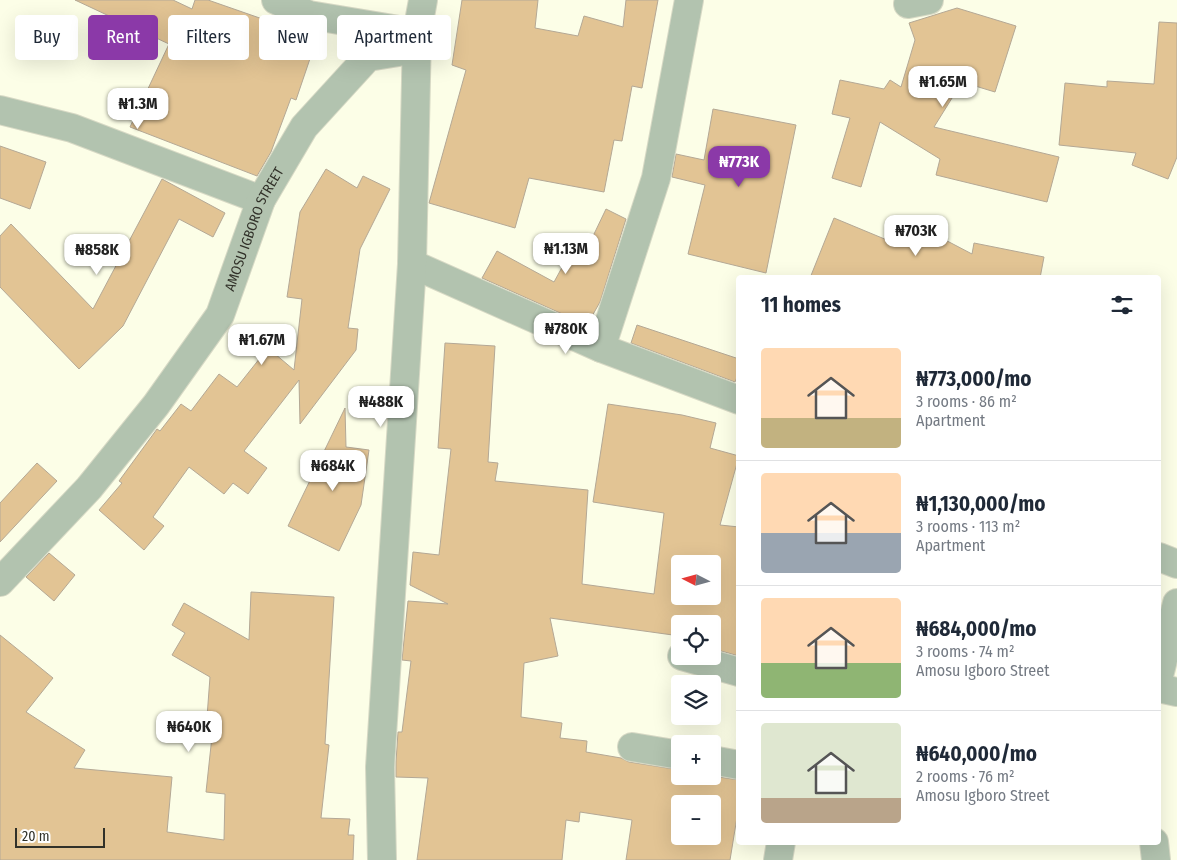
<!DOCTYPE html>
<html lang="en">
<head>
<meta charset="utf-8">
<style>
  :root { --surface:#fff; --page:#f2f2f3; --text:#1f2937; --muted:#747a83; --line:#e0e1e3; --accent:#8b39a8 }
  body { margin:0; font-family:"Fira Sans Condensed",sans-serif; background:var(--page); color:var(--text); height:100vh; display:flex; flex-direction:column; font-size:19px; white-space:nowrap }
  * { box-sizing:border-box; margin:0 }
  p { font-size:16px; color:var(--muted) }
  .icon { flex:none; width:28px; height:28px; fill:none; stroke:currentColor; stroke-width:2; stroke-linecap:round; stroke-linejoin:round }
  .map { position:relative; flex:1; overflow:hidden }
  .sheet { position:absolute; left:736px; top:275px; width:425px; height:570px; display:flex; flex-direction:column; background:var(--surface); border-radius:5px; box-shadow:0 5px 20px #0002 }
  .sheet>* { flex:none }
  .hud { position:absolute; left:15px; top:15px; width:475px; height:45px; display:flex; gap:10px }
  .needle { width:32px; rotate:276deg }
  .buttons { position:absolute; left:671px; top:555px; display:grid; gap:10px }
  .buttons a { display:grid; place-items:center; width:50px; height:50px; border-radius:5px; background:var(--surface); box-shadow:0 5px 20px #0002; font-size:25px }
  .scale { position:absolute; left:15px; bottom:12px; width:90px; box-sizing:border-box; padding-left:5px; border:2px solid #313129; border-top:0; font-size:14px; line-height:18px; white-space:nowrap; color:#313129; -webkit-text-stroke:4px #fff; paint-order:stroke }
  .price { position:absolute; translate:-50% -42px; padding:0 11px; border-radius:10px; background:#fff; color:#222; font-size:16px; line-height:32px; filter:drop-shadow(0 1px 2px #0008) }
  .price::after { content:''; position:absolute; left:50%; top:30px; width:15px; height:11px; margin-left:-8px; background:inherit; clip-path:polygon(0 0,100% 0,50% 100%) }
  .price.selected { background:var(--accent); color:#fff }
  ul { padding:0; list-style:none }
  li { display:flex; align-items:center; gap:15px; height:125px; padding:0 25px }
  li+li { border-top:1px solid var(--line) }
  li span { display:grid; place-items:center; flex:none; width:140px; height:100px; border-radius:5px; color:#555 }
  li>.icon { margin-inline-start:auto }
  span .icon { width:60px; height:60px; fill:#fffc; stroke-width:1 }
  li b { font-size:21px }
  h2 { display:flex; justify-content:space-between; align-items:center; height:60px; padding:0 25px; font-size:21px }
  .chip { padding:0 18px; border-radius:5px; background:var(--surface); box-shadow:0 5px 20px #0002; font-size:18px; line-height:45px }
  .chip.selected { background:var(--accent); color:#fff }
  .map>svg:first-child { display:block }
  .building { fill:#e2c494; stroke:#b4a895; fill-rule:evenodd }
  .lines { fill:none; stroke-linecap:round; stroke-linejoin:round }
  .minor-casing { stroke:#d7d9c5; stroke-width:30 }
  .minor { stroke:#b2c3af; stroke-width:28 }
  .labels { text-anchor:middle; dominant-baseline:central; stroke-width:4; stroke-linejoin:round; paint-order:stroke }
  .street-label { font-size:14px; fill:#313129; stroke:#fff }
</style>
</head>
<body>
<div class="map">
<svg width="1177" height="860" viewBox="0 0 1177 860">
  <rect width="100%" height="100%" fill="#fcfee7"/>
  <!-- building -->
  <path class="building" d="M75,0H173L192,9L195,0H208L317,38L296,100L291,98L271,152L257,176L130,127L169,44Z
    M462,0H538L535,28L578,36L584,16L623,27L626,0H658L642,88L632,86L622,141L614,140L604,192L529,178L515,228L429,203L466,70L452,65Z
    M957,8L1016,26L995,92L962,82L934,127L1059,157L1047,202L936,175L940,159L880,122L861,187L832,178L850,118L832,114L840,80L884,89L890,80L901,87L915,40L909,23Z
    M1159,22L1177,23V157L1168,179L1132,165L1136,153L1059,145L1065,83L1107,87V81L1154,84Z
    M713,109L796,125L766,273L688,254L705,185L672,177L676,154L704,160Z
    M0,146L46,162L30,209L0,198Z
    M326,169L357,188L363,176L390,189L360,249L348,328L358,329L356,350L300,424L299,380L244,451L267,468L248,494L233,483L224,494L189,467L153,517L164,526L144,550L99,510L122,483L119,481L157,429L160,431L181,404L191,411L219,374L237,387L268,348L294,370L302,299L287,297L300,212Z
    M162,179L225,213L213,237L179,219L123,326L79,369L0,287V236L11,224L93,309Z
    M606,209L626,219L600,302L587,325L482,278L497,251L554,282L571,251L583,257Z
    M834,218L899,245L911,222L972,254L974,243L1044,257L1040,278H810Z
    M637,325L739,359V372L735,382L631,343Z
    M445,343L495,346L488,462L498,463L495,481L588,490L582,584L654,594L664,513L593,502L608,404L682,415L716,423L710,448L739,456L720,525L739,527V656L714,649L712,624H680V636L550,618L558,656L524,663L521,717L562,723L560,738L587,741L586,752L621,758L629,762L680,770V776H712L739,780V805L730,860H626L632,820L580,812L579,822L566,820L562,860H417L428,778L396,777V762L398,732H402L411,661L402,660L408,601L448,604L410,585L413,552L439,555L451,449L438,448ZM680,564H712V596H680ZM680,804H712V836H680Z
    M345,408L346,447L369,450L361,505L339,551L288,526Z
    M37,463L57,481L0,542V503Z
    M49,553L75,575L54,601L26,577Z
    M251,592L334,597L325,744L329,745L321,818L350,819L348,835H354L353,860H0V635L53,678L26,712L85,750L74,768L172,777L167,832L224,840L225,794L206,792L214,718L207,717L210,677L172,655L185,633L172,625L184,603L249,640Z"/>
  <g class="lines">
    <defs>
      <g id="minor">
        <path d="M276,0L309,15L417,33"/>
        <path d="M908,4L929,0"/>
        <path d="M0,110L72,128L261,200"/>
        <path d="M412,264L601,348L739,400"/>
        <path d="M601,348L656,178L689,0"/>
        <path d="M1159,557L1177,564"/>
        <path id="s1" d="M0,582L89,488L156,405L220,315L261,200L304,127L368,57L417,49"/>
        <path d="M682,656L739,672"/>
        <path d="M1159,676L1177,603"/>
        <path d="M1159,688L1177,692"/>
        <path d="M632,747L680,755"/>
        <path d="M712,760L739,765"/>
        <path d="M1154,842L1156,860"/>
        <path d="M382,860L380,767L412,264L417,33L423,0"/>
        <path d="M778,860L781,842"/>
      </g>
    </defs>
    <!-- minor casing -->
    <use href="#minor" class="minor-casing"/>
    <!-- minor -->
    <use href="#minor" class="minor"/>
  </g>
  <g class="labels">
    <!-- street labels -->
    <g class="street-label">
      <text stroke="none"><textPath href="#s1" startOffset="439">AMOSU IGBORO STREET</textPath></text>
    </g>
  </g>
</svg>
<div class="buttons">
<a><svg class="needle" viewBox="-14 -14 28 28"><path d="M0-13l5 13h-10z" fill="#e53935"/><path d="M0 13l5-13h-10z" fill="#747a83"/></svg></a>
<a><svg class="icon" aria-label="locate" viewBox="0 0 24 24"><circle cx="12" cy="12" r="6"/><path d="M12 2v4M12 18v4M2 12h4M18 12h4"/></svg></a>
<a><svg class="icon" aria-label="layers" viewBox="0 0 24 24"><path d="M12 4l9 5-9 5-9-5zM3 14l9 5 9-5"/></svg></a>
<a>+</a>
<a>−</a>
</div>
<div class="scale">20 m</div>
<b class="price" style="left:943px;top:108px">₦1.65M</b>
<b class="price" style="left:138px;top:130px">₦1.3M</b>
<b class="price selected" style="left:739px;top:188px">₦773K</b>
<b class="price" style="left:916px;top:257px">₦703K</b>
<b class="price" style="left:566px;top:275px">₦1.13M</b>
<b class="price" style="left:97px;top:276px">₦858K</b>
<b class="price" style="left:566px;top:355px">₦780K</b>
<b class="price" style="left:262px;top:366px">₦1.67M</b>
<b class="price" style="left:381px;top:428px">₦488K</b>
<b class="price" style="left:333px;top:492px">₦684K</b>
<b class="price" style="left:189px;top:753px">₦640K</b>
<div class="hud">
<a class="chip">Buy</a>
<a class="chip selected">Rent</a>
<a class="chip">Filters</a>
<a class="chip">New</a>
<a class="chip">Apartment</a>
</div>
<section class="sheet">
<h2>11 homes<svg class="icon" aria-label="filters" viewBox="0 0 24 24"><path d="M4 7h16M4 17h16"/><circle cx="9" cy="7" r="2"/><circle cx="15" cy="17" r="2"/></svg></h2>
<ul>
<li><span style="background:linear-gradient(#ffd9b3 70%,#c2b280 0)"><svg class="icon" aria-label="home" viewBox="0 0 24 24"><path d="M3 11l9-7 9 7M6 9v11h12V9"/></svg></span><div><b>₦773,000/mo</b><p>3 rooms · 86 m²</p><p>Apartment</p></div></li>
<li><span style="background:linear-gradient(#ffd9b3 60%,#9aa5b1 0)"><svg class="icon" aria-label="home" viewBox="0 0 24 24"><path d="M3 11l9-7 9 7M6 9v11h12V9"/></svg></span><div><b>₦1,130,000/mo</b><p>3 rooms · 113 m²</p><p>Apartment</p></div></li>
<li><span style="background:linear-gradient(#ffd9b3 65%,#8fb573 0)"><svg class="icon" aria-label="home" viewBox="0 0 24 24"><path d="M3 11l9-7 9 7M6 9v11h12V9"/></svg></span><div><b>₦684,000/mo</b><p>3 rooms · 74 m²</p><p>Amosu Igboro Street</p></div></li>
<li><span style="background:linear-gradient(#dfe7d0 75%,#b9a48a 0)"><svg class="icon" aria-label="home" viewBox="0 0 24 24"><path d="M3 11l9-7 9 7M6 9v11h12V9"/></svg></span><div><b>₦640,000/mo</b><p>2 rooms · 76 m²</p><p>Amosu Igboro Street</p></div></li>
</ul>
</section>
</div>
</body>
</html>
